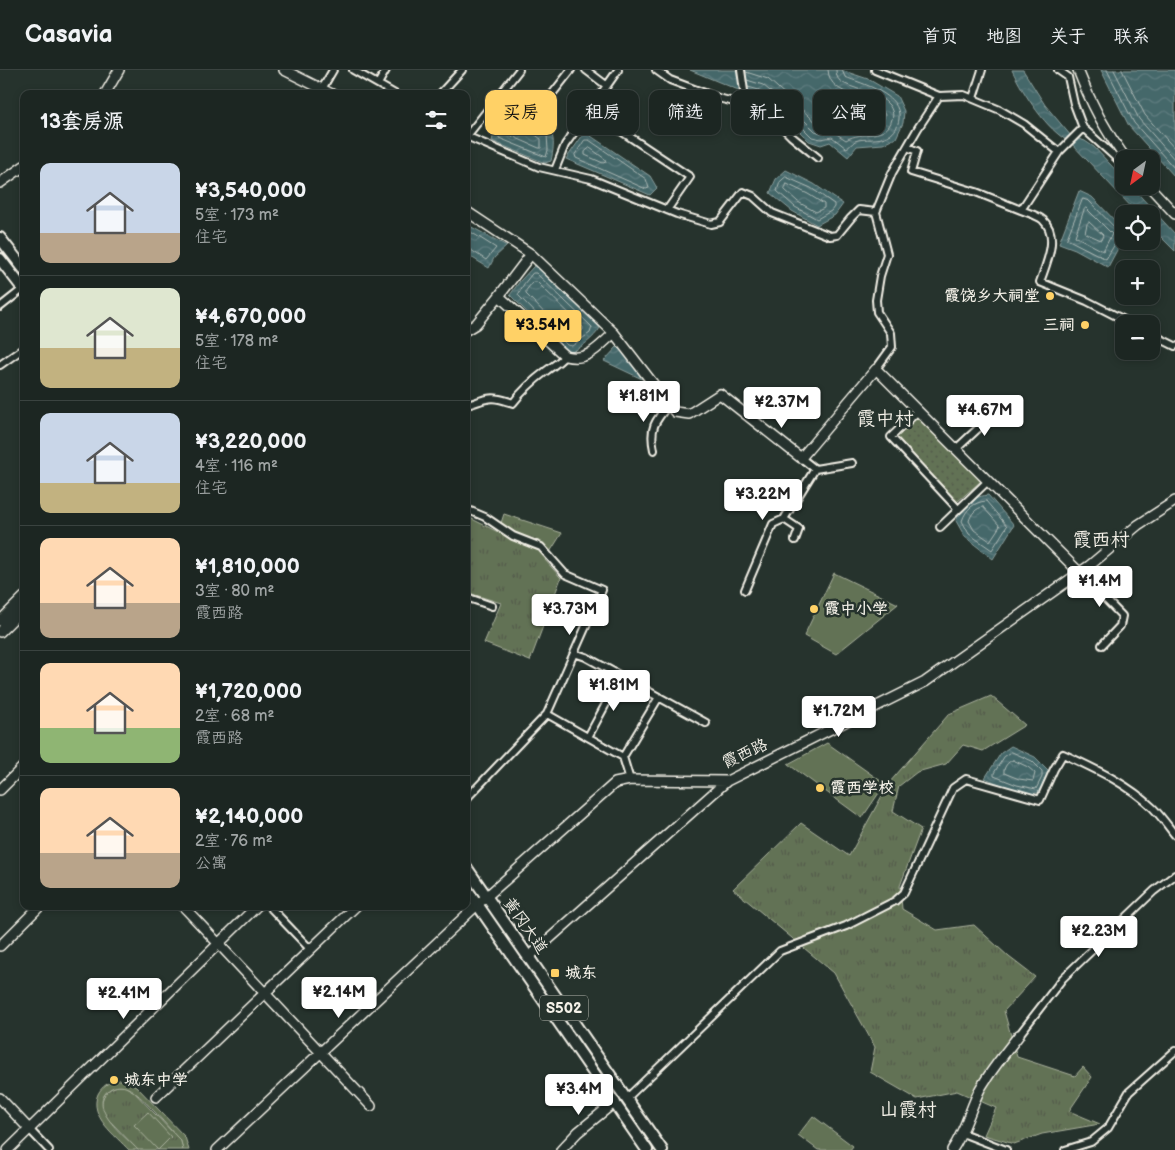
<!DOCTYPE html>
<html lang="zh">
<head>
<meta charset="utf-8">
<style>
  :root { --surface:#1c2622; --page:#29322f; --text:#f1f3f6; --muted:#a0a5a5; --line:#3a4340; --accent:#ffd166 }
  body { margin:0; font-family:"Balsamiq Sans","LXGW WenKai TC",sans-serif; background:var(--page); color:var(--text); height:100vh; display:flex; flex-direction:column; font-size:19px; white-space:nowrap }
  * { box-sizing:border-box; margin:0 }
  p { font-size:16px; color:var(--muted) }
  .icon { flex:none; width:28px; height:28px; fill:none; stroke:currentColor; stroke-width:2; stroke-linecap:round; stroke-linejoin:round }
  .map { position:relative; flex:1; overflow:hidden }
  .drawer { position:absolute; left:20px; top:20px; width:450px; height:820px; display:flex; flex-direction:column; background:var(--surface); border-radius:10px; box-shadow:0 2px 8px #0003,0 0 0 1px var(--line) }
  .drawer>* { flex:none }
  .hud { position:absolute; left:485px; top:20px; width:475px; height:45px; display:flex; gap:10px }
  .needle { width:32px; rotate:213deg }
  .tools { position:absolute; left:1115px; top:80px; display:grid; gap:10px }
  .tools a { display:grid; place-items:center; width:45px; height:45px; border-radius:10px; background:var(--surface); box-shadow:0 2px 8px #0003,0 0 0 1px var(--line); font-size:25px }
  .price { position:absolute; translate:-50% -42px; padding:0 11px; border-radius:5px; background:#fff; color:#222; font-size:16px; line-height:32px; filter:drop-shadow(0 1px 2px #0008) }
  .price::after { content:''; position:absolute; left:50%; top:30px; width:15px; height:11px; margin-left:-8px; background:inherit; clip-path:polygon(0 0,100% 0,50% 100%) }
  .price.selected { background:var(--accent); color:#111 }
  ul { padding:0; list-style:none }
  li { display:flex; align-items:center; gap:15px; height:125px; padding:0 20px }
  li+li { border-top:1px solid var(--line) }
  li span { display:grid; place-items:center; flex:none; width:140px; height:100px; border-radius:10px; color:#555 }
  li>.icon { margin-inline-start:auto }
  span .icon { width:60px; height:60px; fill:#fffc; stroke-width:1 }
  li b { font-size:21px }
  h2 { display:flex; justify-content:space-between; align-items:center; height:60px; padding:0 20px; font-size:21px }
  .pill { padding:0 18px; border-radius:10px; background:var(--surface); box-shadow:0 2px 8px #0003,0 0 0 1px var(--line); font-size:18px; line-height:45px }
  .pill.selected { background:var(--accent); color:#111 }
  header { display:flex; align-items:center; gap:30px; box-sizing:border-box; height:70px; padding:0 25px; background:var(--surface); border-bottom:1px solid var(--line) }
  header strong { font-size:24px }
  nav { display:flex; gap:28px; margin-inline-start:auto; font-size:18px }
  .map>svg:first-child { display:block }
  .grass { fill:url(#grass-tufts); stroke:#abb29e }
  .park { fill:url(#park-dots); stroke:#abb29e }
  .pitch { fill:#627254; stroke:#abb29e }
  .water { fill:url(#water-waves); stroke:#8a9e9c }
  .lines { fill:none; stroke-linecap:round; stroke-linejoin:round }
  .shore { stroke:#aebab6; stroke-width:1 }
  .street-casing { stroke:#f4f1e8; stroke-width:10 }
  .secondary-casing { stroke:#f4f1e8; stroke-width:12 }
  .primary-casing { stroke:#f4f1e8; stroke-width:14 }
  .street { stroke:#26332d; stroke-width:6 }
  .secondary { stroke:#26332d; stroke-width:9 }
  .primary { stroke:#26332d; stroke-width:10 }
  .poi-dot { fill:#ffd166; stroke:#26332d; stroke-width:2 }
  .labels { text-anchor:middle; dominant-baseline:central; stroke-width:5; stroke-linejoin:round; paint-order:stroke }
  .shield { fill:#26332d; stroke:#b6b8b0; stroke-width:1 }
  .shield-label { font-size:15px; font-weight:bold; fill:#f4f1e8 }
  .poi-label { font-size:16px; font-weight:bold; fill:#f4f1e8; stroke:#26332d; text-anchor:start }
  .street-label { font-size:16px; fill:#f4f1e8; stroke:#26332d }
  .quarter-label { font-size:19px; fill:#f4f1e8; stroke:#26332d }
</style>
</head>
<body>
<header>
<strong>Casavia</strong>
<nav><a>首页</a><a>地图</a><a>关于</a><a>联系</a></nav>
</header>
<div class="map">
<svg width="1175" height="1080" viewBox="0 0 1175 1080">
  <defs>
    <pattern id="grass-tufts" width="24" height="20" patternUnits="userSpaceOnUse" patternTransform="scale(1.25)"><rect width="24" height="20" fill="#627254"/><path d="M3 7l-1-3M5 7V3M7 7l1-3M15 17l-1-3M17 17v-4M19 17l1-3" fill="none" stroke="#545b4c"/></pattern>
    <pattern id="park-dots" width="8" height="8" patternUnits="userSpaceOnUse" patternTransform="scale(1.25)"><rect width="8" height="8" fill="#627254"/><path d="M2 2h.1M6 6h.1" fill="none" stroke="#545b4c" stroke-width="1.8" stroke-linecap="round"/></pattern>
    <pattern id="water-waves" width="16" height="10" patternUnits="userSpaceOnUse" patternTransform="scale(1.25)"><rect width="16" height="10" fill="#44676a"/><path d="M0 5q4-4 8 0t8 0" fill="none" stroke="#607d7f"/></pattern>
  </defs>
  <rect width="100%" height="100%" fill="#26332d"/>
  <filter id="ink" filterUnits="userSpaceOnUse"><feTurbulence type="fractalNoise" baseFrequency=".02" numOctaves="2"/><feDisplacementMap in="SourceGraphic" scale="10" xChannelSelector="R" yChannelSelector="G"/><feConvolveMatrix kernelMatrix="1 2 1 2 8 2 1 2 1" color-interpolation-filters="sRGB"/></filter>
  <g filter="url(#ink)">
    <!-- grass -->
    <path class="grass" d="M504,444L562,463L545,490L561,508L530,591L484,573L501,533L466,522V446L498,462Z
      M991,626L1025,655L983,681L963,675L946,694L917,702L899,716L893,741L921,759L900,816L902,839L937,860L974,855L1009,887L1035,907L1004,941L1017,987L1075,1006L1083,997L1092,1007L1069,1041L1100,1054L1042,1064L1014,1074L984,1065L996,1038L957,1021L917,1029L870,1002L875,977L834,903L733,819L801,753L849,786L889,713L949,644Z
      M118,1016H124L133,1021L177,1067L181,1071L183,1080H138L106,1047C98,1034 102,1020 118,1016Z"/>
    <!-- park -->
    <path class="park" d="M918,345L981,411L957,432L895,367Z"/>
    <!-- pitch -->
    <path class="pitch" d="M834,503L898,534L836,584L804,566Z
      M827,673L885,714L862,748L788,694Z
      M117,1010H124L136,1016L185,1067L189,1080H183L181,1071L177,1067C167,1056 140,1023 128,1018C122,1015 115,1016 110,1019C85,1037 126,1067 138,1080H129C116,1066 88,1046 98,1024C102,1016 109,1012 117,1010Z
      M148,1042L171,1067L158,1080L134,1055Z
      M813,1046L853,1076L850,1080H818L798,1065Z"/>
    <!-- water -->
    <path class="water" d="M690,0H841L868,9L897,26L904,41L903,53L896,68L883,74L857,76L848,87L830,72L821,75L809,71L796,58L756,24L736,19Z
      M1012,0H1023L1045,35L1071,66L1085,71L1094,77L1124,109V116H1131L1175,164V181L1151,157V144H1138L1070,72C1047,61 1023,23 1012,0Z
      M1101,0H1175V107L1129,56Z
      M519,39L551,62C555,71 553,81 551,91L545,93L492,71C497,52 500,45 519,39Z
      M585,62L650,106L657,118L650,125L566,89Z
      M786,100L814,114L843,134L835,145L817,155L792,141L770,123L776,109Z
      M1079,121L1092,127L1124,160V167L1108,197L1075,179L1059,173Z
      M466,154L507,176L494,188L489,198L466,184Z
      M535,195L600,258C594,268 580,279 569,283L564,279L510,225L520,211Z
      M618,276L640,300L642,309L604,291Z
      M988,425L1014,455L993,489L965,467L956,451C964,433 969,428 988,425Z
      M1011,676L1035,687L1048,700L1046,709L1040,722C1027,728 998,713 985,708L1001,683Z"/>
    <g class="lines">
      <!-- shore -->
      <path class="shore" d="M1107,0L1134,53L1175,99
        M1114,0L1139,49L1175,90
        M1122,0L1145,45L1175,79
        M746,2L768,9L819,55L834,54L846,60C858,56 871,59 882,54L885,45C875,21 830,31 828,0
        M747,10L763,15L803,49L815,61L821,63L832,61L846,70C862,60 887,71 892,49C894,45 892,39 889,35C879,22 850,19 840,11C837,8 836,4 836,0
        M748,17L759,20L799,54L812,67L821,69L832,67L846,78C850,77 852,73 855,71C865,67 878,72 889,65C895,63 898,55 899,49C902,24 863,14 845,7L842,0
        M519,45L547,65L548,80L546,87L499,68C500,56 507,47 519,45Z
        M518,52L541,69V78H539L507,64V61L513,53Z
        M585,70H589L646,109L649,118L646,119L576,88L575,85Z
        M590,78L605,89L606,92L603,93L585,85V82Z
        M786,107L811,118L834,134V137L831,141L817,149L795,137L777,121L780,112Z
        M787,114L808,124L824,134V138L816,142L798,132L785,120Z
        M1083,129L1089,131L1121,164L1106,189L1067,169Z
        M1086,138L1112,164L1103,181L1075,166L1084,140Z
        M1089,152L1103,165L1101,170L1085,163L1087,154Z
        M466,159L496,178L486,190L471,180H466
        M533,203H536L592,257L590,263L572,276L567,275L518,225L524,214Z
        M533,212H537L583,257V260L572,268H569L526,224V221Z
        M986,431L1007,456L992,480L969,464L962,451C966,439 974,432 986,431Z
        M983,437L1000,456L990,471L974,460L969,451C971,444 976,438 983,437Z
        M1012,682L1032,691L1042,701V707L1036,719L1017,715L994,706V703L1004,687Z
        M1013,690L1028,697L1035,703L1033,711L1019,709L1004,703C1003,698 1008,691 1013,690Z"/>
      <defs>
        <path id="street" d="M353,0L395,24
          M586,0L606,15
          M656,0L670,10L718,28L746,35L773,48L791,66L818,88
          M741,0L746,35
          M875,0L939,26
          M1058,0L1068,7L1074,34L1083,58
          M378,14L386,0
          M322,19L333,0
          M440,24L462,0
          M973,28L982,0
          M591,41L690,107L667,140
          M535,46L571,0
          M466,66L539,97L591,109L677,144L711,154L720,152L743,122L753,126L772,143L830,166L837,165L851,148L859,140L876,142
          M467,66L519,0
          M907,77L917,81L911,102L976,122L1021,140
          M1124,95L1083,58L1059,82L1021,140C1028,143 1037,145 1043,150C1060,166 1046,194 1040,212L1087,231L1132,254
          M555,100L565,75L618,0
          M0,237L19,222
          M1151,264L1175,276
          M0,295L24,278
          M876,299L892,277L891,263L877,242L876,230L880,206L887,184L876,142L892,103L918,58L939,26L964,25L1000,40L1024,54L1059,82
          M466,335C474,334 480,330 487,329C496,327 504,330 513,333C522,321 534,310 546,301C554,295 557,294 565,286
          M918,341L891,367L958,439
          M956,379L998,340
          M654,380C649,358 655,351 669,334
          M815,399L852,393
          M466,439L485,447L513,466L541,477L565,504L602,520L547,644L466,729
          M784,449L799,459L795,470
          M940,457L988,411
          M1079,502L1122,546L1120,556L1102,575
          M745,520L773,454L784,449L815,399L801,388
          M466,527L492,536
          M574,583L586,587L706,653
          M547,644L623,687L630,710
          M588,667L621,606
          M623,687L659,627
          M269,836L310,879
          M1019,965L1063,908L1154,821L1175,805
          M628,1027L780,881L846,856L895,831L904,823L953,718L966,709L1040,730L1054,699L1063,684C1095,699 1127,713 1153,738C1161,746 1168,756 1175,765
          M30,1060L49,1080
          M962,1063L1006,1080
          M1065,1080L1091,1072L1108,1058L1129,1022L1175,981"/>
        <path id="secondary" d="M284,0L332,24
          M1078,0C1090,32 1106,62 1126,89
          M105,24L119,0
          M0,113L24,96
          M1149,116L1175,144
          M466,141L531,184L614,263L675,342L689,344L720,324L801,388L876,299L1079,502
          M499,226L531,184
          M466,260L476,254L499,226L565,286C588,292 598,277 614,263
          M0,551L24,527
          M0,562L24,538
          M0,720L24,696
          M183,836L371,1036
          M0,876L40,836
          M530,886L727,711
          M156,1027L356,836
          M0,1028L30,1060
          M8,1080L257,836
          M217,1080L477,835L615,713L630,710L727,711L925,612L1089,496L1138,455L1175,431
          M561,1080L578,1062L615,1032
          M952,1080C965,1061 970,1039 980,1019C991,1000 1006,982 1019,965"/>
        <path id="primary" d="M0,168L24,199
          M0,189L24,220
          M466,797L662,1080
          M466,818L647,1080"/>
      </defs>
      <!-- street casing -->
      <use href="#street" class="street-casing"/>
      <!-- secondary casing -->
      <use href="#secondary" class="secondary-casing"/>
      <!-- primary casing -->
      <use href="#primary" class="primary-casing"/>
      <!-- street -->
      <use href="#street" class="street"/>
      <!-- secondary -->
      <use href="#secondary" class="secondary"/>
      <!-- primary -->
      <use href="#primary" class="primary"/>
    </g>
  </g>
  <!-- markers -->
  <g class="poi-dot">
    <circle cx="1050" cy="226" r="5"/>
    <circle cx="1085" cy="255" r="5"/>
    <circle cx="814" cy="539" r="5"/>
    <circle cx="820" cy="718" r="5"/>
    <rect x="550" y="898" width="10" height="10" rx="2.5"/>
    <circle cx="114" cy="1010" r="5"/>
  </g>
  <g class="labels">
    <!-- shield labels -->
    <rect class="shield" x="540" y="925.5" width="48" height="25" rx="4"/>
    <g class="shield-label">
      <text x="564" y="938">S502</text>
    </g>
    <!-- poi labels -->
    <g class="poi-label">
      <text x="1040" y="226" text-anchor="end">霞饶乡大祠堂</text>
      <text x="1075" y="255" text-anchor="end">三祠</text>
      <text x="824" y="539">霞中小学</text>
      <text x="830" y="718">霞西学校</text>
      <text x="565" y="903">城东</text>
      <text x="124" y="1010">城东中学</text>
    </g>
    <!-- street labels -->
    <g class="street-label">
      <text transform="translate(745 684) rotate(-25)">霞西路</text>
      <text transform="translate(525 856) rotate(55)">黄冈大道</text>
    </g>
    <!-- quarter labels -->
    <g class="quarter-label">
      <text x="885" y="349">霞中村</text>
      <text x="1101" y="470">霞西村</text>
      <text x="908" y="1040">山霞村</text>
    </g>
  </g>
</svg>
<div class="tools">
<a><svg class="needle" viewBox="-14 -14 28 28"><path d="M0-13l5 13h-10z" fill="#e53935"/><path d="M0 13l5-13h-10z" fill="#a0a5a5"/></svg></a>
<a><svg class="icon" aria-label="locate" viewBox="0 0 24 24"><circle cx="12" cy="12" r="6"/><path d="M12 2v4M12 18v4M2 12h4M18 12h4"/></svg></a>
<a>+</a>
<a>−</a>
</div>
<b class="price selected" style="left:543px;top:282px">¥3.54M</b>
<b class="price" style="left:644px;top:353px">¥1.81M</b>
<b class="price" style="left:782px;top:359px">¥2.37M</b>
<b class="price" style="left:985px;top:367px">¥4.67M</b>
<b class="price" style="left:763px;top:451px">¥3.22M</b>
<b class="price" style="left:1100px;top:538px">¥1.4M</b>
<b class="price" style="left:570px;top:566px">¥3.73M</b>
<b class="price" style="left:614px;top:642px">¥1.81M</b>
<b class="price" style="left:839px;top:668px">¥1.72M</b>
<b class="price" style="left:1099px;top:888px">¥2.23M</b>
<b class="price" style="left:339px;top:949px">¥2.14M</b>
<b class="price" style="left:124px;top:950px">¥2.41M</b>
<b class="price" style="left:579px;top:1046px">¥3.4M</b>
<div class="hud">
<a class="pill selected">买房</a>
<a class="pill">租房</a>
<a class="pill">筛选</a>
<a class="pill">新上</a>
<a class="pill">公寓</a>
</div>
<section class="drawer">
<h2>13套房源<svg class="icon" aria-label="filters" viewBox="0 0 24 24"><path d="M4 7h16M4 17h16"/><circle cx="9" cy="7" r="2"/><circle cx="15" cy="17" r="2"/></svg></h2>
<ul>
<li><span style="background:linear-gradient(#c9d6e8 70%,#b9a48a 0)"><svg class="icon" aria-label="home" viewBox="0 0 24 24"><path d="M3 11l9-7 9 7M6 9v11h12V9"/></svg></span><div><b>¥3,540,000</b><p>5室 · 173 m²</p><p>住宅</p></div></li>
<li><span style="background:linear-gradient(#dfe7d0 60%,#c2b280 0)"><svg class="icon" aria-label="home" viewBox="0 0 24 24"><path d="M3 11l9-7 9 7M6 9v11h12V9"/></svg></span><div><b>¥4,670,000</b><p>5室 · 178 m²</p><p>住宅</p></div></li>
<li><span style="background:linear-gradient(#c9d6e8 70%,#c2b280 0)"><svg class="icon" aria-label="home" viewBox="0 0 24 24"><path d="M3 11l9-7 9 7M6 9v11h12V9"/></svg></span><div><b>¥3,220,000</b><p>4室 · 116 m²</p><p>住宅</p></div></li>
<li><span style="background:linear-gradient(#ffd9b3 65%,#b9a48a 0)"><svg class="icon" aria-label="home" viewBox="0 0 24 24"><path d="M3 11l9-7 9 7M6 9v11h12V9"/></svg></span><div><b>¥1,810,000</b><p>3室 · 80 m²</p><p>霞西路</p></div></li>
<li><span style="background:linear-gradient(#ffd9b3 65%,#8fb573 0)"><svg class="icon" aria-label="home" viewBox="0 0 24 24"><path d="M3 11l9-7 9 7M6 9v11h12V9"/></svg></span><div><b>¥1,720,000</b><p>2室 · 68 m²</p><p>霞西路</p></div></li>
<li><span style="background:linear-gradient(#ffd9b3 65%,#b9a48a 0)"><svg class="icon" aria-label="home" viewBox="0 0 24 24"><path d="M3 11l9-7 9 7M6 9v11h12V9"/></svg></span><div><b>¥2,140,000</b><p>2室 · 76 m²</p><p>公寓</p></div></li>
</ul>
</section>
</div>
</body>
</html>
